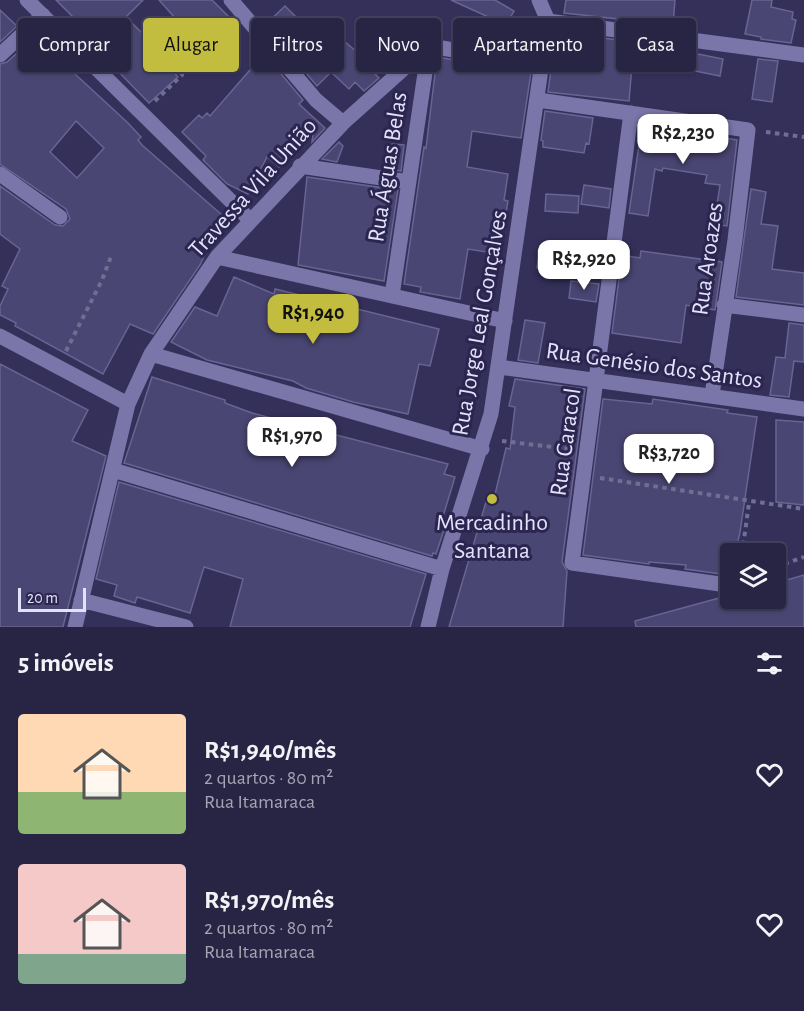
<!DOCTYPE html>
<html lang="pt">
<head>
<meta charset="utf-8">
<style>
  :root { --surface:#272444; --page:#33304f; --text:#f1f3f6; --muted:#a4a4b2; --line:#43415d; --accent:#c2bd3f }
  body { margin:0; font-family:"Alegreya Sans",sans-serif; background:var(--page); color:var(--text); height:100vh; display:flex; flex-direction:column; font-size:22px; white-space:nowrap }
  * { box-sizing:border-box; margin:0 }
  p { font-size:20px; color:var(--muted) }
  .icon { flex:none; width:33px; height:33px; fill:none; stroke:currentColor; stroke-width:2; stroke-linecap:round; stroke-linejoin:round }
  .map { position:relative; height:627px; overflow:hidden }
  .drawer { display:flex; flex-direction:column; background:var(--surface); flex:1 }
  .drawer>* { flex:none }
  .top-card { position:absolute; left:18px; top:18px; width:768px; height:54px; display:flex; gap:12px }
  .controls { position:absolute; left:720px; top:543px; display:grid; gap:12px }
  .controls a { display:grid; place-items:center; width:66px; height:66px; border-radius:6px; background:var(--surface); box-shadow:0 2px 4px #0004,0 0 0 2px var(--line); font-size:30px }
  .scale { position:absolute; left:18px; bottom:15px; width:68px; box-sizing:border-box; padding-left:6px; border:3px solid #e2e2fc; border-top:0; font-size:16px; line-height:21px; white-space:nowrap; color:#e2e2fc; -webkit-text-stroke:4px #2b254f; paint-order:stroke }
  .price { position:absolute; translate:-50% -51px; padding:0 14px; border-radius:12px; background:#fff; color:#222; font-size:20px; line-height:39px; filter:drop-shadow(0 2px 3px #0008) }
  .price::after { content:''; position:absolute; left:50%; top:36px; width:18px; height:14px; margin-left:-9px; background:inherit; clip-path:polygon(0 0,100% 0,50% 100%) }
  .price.on { background:var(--accent); color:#111 }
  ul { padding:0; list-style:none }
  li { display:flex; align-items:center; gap:18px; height:150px; padding:0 18px }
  li span { display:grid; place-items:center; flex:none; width:168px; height:120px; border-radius:6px; color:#555 }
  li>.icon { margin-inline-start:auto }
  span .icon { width:72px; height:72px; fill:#fffc; stroke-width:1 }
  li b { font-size:26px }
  h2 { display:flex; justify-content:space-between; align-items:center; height:72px; padding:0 18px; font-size:26px }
  .tag { padding:0 21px; border-radius:6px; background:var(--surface); box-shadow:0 2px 4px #0004,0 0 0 2px var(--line); font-size:21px; line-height:54px }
  .tag.on { background:var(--accent); color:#111 }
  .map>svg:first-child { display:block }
  .building { fill:#4a4673; stroke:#686493; stroke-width:1.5; fill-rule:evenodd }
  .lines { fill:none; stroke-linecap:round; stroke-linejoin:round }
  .path { stroke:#716e93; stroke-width:4; stroke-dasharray:4.5 4.5; stroke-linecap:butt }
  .minor { stroke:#7a76a9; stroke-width:15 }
  .poi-dot { fill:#c2bd3f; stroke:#2b254f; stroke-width:2 }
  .labels { text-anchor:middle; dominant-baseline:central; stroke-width:6; stroke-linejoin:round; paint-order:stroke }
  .street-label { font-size:24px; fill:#e2e2fc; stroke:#2b254f }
  .poi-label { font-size:24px; fill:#e2e2fc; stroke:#2b254f }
</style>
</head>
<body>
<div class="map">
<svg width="804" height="627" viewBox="0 0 804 627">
  <rect width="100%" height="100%" fill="#34305a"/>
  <!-- building -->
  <path class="building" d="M56,0H143L126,17L151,42L175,18L159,0H212L228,16L172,70L178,77L149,103L100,53L102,50L84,33L87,31Z
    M451,0H495L514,11L506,25Z
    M566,0H675L673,25L564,13Z
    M752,0H772L771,7L793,12L792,19L796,20L791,43L761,39V37L745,34Z
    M285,6L326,47L336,34L358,53L377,34L391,48L370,69L379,78L364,91L355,82L349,89L331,72L317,86L265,25Z
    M0,10L17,26L0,42Z
    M562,33L634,42L629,101L548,92L551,69L582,73L559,61Z
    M35,37L128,123L141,137L138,140L142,145L230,222L208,248L200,265L153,334L130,324L103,374L15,326L16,323L0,315V306L8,289L2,286L20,249L0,234V186L55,225L63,226L70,219L66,209L0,164V64L7,62ZM76,121L104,148L77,178L50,152Z
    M261,50L303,100L299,104L325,128L312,142L314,124L279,167L267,157L248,194L227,184L203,160L206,156L182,132L199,115L202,118L207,113L210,116L256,63L254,61L258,57L256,54Z
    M698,54L723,59L720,76L695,71Z
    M437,57L490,66L500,62L532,66L521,138L472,131L467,167L508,174L504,200L508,201L499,254L468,249L460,299L420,292L421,287L404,284L424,147L426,148Z
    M758,59L778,61L772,102L752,99Z
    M545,111L593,118L589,144L586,143L584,153L543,147V141L541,140Z
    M642,125L737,140L727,226L714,224L720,185L705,183L707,175L663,168L662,171L655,169L648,216L629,213Z
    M339,142L343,146L337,162L322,159Z
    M392,144L404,145L401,171L390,169Z
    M307,177L398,190L384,281L298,265Z
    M584,185L611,189L609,208L581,204Z
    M751,189L766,192L761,224L778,226L772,269L804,273V305L736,297Z
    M546,194L579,196L578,213L545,211Z
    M540,249L573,255L570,274L537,268Z
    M641,251L722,262L715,310L686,305L681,343L612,333L622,255L640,258Z
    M234,277L274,294L275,289L439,329L430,366L419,364L408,414L353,402L306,388L293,381L207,360L171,342L195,307L217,316Z
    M571,281L599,284L596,302L569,298Z
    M525,320L545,323L538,363L518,360Z
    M789,323L804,325V362L794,361L789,397L770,395L776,357L785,358Z
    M0,364L88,410L72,441L106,456L63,627H0Z
    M152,377L225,400V403L252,413L448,464L444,474L455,477L441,523L446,524L436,554L433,553L432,556L124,463Z
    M515,379L585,389L562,562L567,571L563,627H449L486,502L493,503L506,448L510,449L515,407L509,406Z
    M603,399L652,404L653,399L728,410L727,413L757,417L740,532L735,554H730V580L721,574L685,569L686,565L649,562V564L583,555Z
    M776,420L804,422V505L776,502Z
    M119,482L426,574L410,627H230L243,579L204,567L190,613L137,597L135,603L114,596L117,585L96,579Z
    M804,575V627H636L635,621L730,595V598H776V583Z"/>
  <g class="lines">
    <!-- path -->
    <path class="path" d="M155,101L182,75V68L229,23
      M766,132L804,137
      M66,351L102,280L112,254
      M502,441L569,449
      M600,478L804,509
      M742,554L749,503
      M776,567L804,557"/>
    <!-- minor -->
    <path class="minor" d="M27,0L250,220
      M231,0L316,100L343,123
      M539,0L548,21
      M548,21L804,55
      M429,46L492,56
      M0,55L43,15
      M538,100L748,130L735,240L712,395
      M631,113L572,563L720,584
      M300,166L409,182
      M0,174L60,217
      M217,257L505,321
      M392,296L429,46
      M724,305L804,315
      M0,336L128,404
      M151,354L482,449
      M499,367L804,409
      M113,470L442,569
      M81,600L186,627
      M75,627L128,404L151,354L217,257L343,123L429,46
      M428,627L442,569L491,414L548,21"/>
  </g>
  <!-- markers -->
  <circle class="poi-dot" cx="492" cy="499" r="6"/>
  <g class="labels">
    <!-- street labels -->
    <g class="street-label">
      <text transform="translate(388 167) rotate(-81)">Rua Águas Belas</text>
      <text transform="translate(253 188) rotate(-48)">Travessa Vila União</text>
      <text transform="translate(708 259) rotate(-82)">Rua Aroazes</text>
      <text transform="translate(480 323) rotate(-80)">Rua Jorge Leal Gonçalves</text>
      <text transform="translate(654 366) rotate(8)">Rua Genésio dos Santos</text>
      <text transform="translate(566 442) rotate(-82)">Rua Caracol</text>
    </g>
    <!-- poi labels -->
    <g class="poi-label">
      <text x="492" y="523">Mercadinho<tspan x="492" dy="28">Santana</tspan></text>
    </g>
  </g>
</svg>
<div class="controls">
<a><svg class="icon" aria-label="layers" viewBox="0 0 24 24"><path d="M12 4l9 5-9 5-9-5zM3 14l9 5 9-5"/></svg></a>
</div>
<div class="scale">20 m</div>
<b class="price" style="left:683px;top:165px">R$2,230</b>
<b class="price" style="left:584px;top:291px">R$2,920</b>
<b class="price on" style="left:313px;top:345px">R$1,940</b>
<b class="price" style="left:292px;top:468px">R$1,970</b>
<b class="price" style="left:669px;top:485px">R$3,720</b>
<div class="top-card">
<a class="tag">Comprar</a>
<a class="tag on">Alugar</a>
<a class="tag">Filtros</a>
<a class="tag">Novo</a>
<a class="tag">Apartamento</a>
<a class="tag">Casa</a>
</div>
</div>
<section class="drawer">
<h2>5 imóveis<svg class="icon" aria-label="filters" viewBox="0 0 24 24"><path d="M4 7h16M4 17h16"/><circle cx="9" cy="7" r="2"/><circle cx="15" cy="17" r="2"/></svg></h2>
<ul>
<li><span style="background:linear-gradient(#ffd9b3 65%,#8fb573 0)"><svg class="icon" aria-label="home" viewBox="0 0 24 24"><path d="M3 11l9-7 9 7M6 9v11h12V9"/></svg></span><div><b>R$1,940/mês</b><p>2 quartos · 80 m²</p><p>Rua Itamaraca</p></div><svg class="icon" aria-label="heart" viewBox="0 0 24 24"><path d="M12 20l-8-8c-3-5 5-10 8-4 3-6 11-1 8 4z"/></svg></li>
<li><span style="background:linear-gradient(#f6c9c9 75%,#7fa58c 0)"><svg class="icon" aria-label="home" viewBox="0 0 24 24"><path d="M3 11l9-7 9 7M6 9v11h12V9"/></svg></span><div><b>R$1,970/mês</b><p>2 quartos · 80 m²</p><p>Rua Itamaraca</p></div><svg class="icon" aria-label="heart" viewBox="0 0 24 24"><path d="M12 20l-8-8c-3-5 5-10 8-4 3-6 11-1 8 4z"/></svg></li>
</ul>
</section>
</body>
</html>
